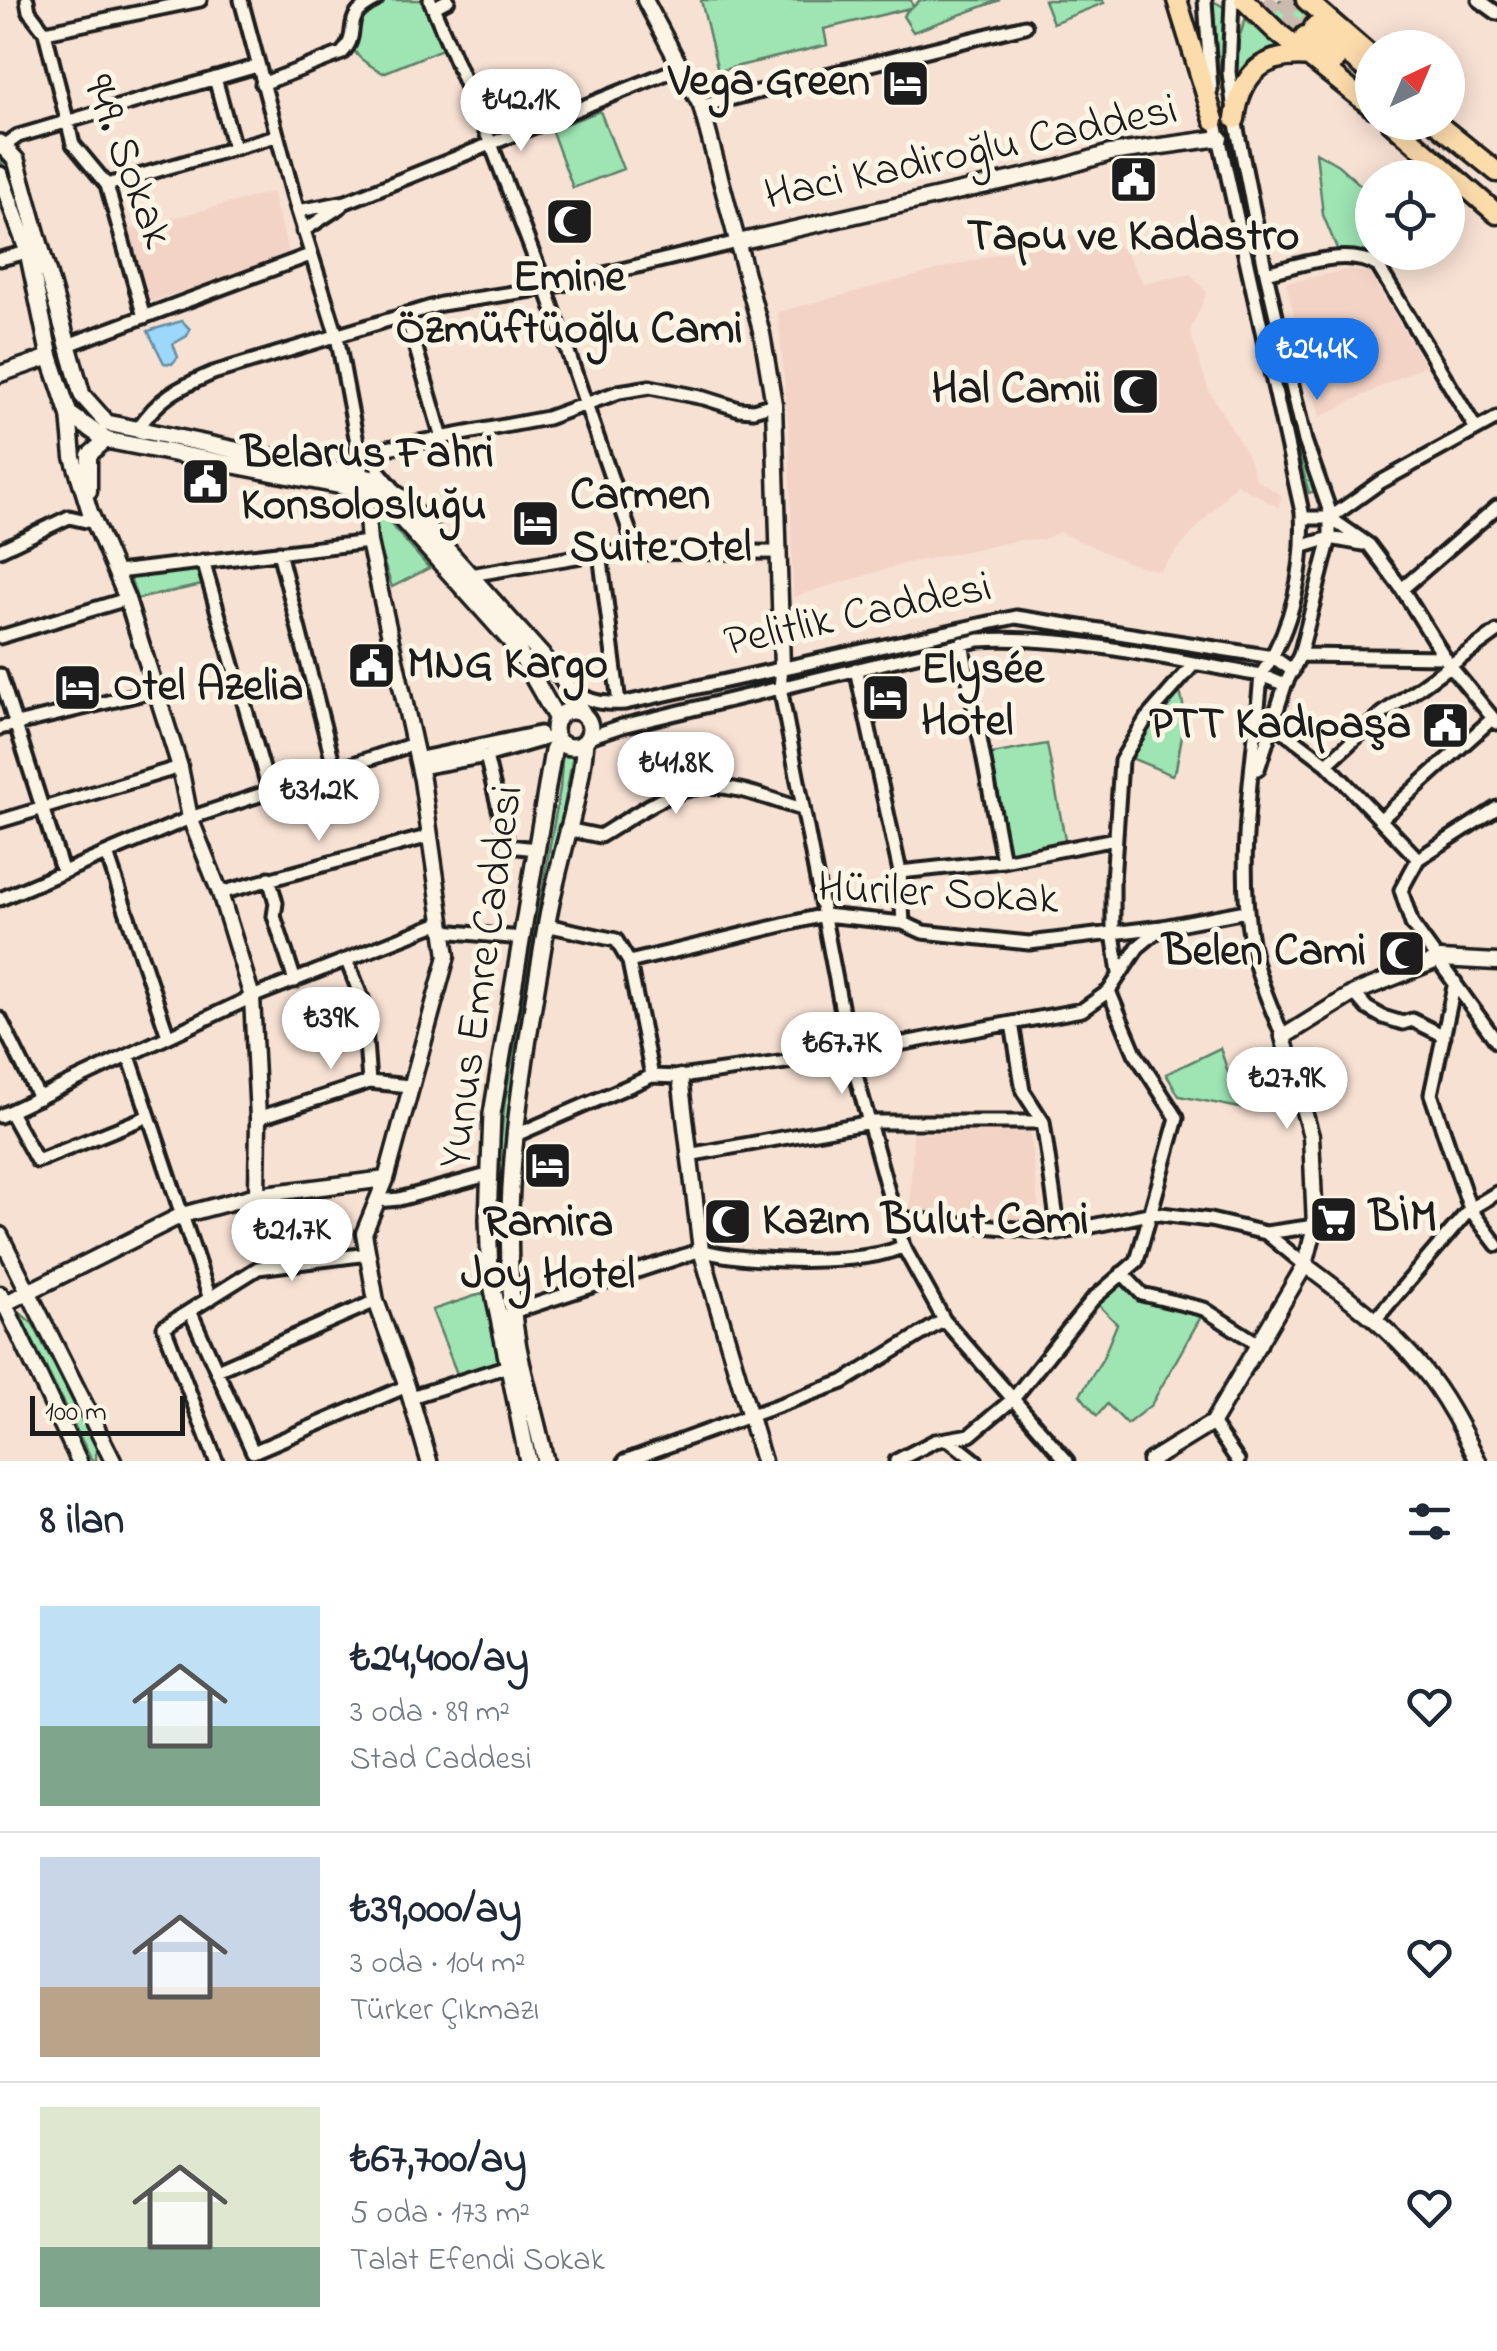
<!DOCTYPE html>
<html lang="tr">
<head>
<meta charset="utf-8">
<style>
  :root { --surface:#fff; --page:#f2f2f3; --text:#1f2937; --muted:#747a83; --line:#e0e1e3; --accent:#1a73e8 }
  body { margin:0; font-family:"Indie Flower",sans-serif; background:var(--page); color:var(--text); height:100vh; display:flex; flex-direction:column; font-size:38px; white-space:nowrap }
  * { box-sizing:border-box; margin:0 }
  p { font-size:32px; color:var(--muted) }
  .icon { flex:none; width:55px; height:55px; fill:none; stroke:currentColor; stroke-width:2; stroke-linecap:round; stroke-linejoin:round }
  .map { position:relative; height:1461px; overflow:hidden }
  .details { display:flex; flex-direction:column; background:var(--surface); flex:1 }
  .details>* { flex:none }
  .needle { width:65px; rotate:44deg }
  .controls { position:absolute; left:1355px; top:30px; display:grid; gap:20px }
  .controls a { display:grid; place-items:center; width:110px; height:110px; border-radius:50%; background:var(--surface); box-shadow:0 5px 25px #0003; font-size:50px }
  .scale { position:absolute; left:30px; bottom:25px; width:155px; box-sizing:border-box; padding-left:10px; border:5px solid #1c1c1c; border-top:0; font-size:28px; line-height:35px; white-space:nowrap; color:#1c1c1c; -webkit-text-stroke:8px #fcf5e5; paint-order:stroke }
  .price { position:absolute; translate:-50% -85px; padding:0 22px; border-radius:35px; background:#fff; color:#222; font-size:32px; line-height:65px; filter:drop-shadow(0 2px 5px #0008) }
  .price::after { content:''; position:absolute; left:50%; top:60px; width:30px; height:22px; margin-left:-15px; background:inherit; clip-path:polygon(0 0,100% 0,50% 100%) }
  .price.current { background:var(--accent); color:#fff }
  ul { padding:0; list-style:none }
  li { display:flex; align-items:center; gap:30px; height:250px; padding:0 40px }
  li+li { border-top:2px solid var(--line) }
  li span { display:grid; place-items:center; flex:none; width:280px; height:200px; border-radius:0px; color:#555 }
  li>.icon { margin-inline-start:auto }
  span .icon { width:120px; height:120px; fill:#fffc; stroke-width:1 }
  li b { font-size:42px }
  h2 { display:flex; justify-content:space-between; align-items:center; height:120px; padding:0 40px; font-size:42px }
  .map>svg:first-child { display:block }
  .built { fill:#f4d3c7 }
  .green { fill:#9ee5b3; stroke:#5d8068; stroke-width:2.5 }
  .water { fill:#9bd8fc; stroke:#688da2; stroke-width:2.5 }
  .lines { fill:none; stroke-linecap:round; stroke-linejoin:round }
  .trunk-tunnel { stroke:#cbbaae; stroke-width:18; stroke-dasharray:18 9; stroke-linecap:butt }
  .minor-casing { stroke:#1c1c1c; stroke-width:19 }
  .tertiary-casing { stroke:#1c1c1c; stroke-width:21 }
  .secondary-casing { stroke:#1c1c1c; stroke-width:22 }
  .trunk-casing { stroke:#1c1c1c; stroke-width:25 }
  .minor { stroke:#fcf5e5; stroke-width:11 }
  .tertiary { stroke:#fcf5e5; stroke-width:14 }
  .secondary { stroke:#fcf5e5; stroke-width:15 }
  .trunk { stroke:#fddcac; stroke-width:18 }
  .labels { text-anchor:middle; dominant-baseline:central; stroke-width:10; stroke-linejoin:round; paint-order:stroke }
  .poi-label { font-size:45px; font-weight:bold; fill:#1c1c1c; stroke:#fcf5e5; text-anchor:start }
  .street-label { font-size:45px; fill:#1c1c1c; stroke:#fcf5e5 }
</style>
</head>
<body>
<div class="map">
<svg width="1497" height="1461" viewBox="0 0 1497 1461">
  <rect width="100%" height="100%" fill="#f7e1d3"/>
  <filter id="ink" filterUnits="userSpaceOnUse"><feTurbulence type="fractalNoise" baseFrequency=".01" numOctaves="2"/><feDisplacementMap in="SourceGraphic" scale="20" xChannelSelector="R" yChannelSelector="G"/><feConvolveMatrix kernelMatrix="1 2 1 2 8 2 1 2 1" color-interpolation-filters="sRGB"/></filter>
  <g filter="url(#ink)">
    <!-- built -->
    <path class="built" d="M272,192L290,256L146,303L127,230Z
      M1100,227L1126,253L1143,283L1191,274L1207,293L1190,331L1208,389L1247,454L1256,479L1282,496L1278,507L1236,484L1159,571L1129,563L1059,532L1042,540H1021L907,563L793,597L789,435L778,312Z
      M1350,269L1370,274L1425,365L1320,417L1286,283Z
      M1030,1132L1040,1222L910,1211L913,1133Z"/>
    <!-- green -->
    <path class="green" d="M383,0H427L447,47L383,73C346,52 350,50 360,11Z
      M701,0H911L913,7L920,0H1000L913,32L903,16L910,8L824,29L827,45L718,71Z
      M1044,0H1102L1104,3L1053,23Z
      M1280,0H1297L1318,18L1297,40L1273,17L1274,7Z
      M1213,1L1229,10L1222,64L1251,231L1286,394L1306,467L1318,490L1309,493C1278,380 1252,267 1233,151C1225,101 1214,51 1213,1Z
      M1245,20L1286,49L1253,60L1236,77L1239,38Z
      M600,111L623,169L573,188L551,129Z
      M1316,152L1338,165L1372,195V250L1340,256L1323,215Z
      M5,159L15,174L73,393L94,420L105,426L352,480L108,436L76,412L69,399L11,180L1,162Z
      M380,517L385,518L429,568L392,587L375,537L376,520Z
      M196,567L202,585L137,599L130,577Z
      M1177,687C1191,711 1180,742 1176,769L1172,775L1126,756L1147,720Z
      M1047,744L1066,845L1006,857L986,755Z
      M563,748L574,749L521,1053L500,1219L504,1282L539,1461H534L499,1284L493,1212L505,1100L560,789Z
      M1220,1048L1240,1108L1179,1096L1166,1074Z
      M1122,1278L1140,1298L1203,1313L1151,1405L1127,1424L1107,1404L1097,1416L1080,1395L1102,1360L1117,1324L1095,1301Z
      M490,1291L504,1365L459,1379L432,1310Z
      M18,1311L33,1324L96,1447V1461H92Z"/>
    <!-- water -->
    <path class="water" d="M182,321L190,329L187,336L173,344L178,357L172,364L164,363L148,331Z"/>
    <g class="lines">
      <!-- trunk-tunnel -->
      <path class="trunk-tunnel" d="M1263,0L1305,36
        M1282,0L1309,24"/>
      <defs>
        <path id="minor" d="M27,0L29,11L45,32L73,144L107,185L144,317
          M241,0L296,205L337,336L365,485
          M430,0L491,144L546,288L637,553
          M1205,0L1211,90
          M1232,0L1229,72L1235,119L1266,273L1305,441L1330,512V538L1300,655L1285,685L1258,769
          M1479,0L1497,13
          M433,8L448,0
          M45,32L200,0
          M215,78L234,148
          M262,84L342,53C363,31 338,19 376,0
          M701,106L1025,26
          M1214,114L1302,512C1305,569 1293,627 1261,675C1254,761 1236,856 1251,942C1256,975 1271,1006 1283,1037
          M0,149L18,136L257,66
          M107,185L276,136
          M298,211L346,202L682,67
          M303,231L341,206
          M0,259L28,252
          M1266,273C1300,265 1347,247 1378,266L1476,429
          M406,314L442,438
          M68,345L310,255
          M137,430C159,397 178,388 213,373L441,304L546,288L738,242
          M393,488L378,470L379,459L387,448L547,418L619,392L650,387L704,398L739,409L753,410L774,404
          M1302,518H1330L1369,545L1402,589L1450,666L1497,723
          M1330,518L1379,483L1497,418
          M1304,546L1330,538L1363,544
          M0,550L69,517L95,523
          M279,552L335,770
          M600,553L619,703
          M203,561L270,793
          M117,572L369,542
          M470,575L600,553L778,552
          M1402,589L1497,507
          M0,637L127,599
          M962,643L1003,861
          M1300,655L1445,657
          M782,668L780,687L850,1053L903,1246L944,1320L1067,1461
          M856,669L900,872L903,923
          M0,675L62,870
          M573,689C588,703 605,704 625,703L1016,617L1273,657L1293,671
          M1277,716L1285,732L1327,764L1418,859
          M0,728L157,690
          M589,737L622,726L979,640C1075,635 1167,660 1261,675L1285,685
          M486,756L508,846L537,849
          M417,759L540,733
          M1327,764L1382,714L1497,632
          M419,768L486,756L555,736
          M1497,808L1418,859L1401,890L1412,924L1497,1042
          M1381,819L1493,718
          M0,821L180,767
          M566,829L600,836C631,818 665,791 701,787C734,783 771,800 802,809
          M107,854L168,1036
          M900,872L1003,861L1115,839
          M269,878L276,903L274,916L295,981
          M220,893L430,836
          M0,899L190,818L414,744
          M546,925L616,940L629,962L652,1076
          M443,931L522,938
          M347,961L363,1001L369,1082
          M629,962L824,915L903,923L923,932L1029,943L1162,927L1246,911
          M1119,973L1113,933V881L1121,761L1146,719L1194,664
          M1455,982L1431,1094L1470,1209L1497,1245
          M1354,993L1367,1008L1383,1017L1403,1023L1412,1020L1444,1036
          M0,1019L39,1098
          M1012,1023L1023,1091L1043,1122L1059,1233
          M129,1056L210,1299
          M10,1112L37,1161L149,1116
          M0,1116L252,997L442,922
          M258,1118L369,1082L410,1086
          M516,1135L652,1076L680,1077L850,1053L1082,1010L1109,991L1138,947L1162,927
          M688,1155L871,1122H1043
          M377,1201L399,1199L491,1174
          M896,1223L908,1219L1059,1233L1153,1213L1210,1220L1266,1233L1315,1226
          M1266,1233L1305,1265
          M1122,1273L1142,1294L1204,1309L1260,1345
          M513,1312L701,1250C741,1263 867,1266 903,1246
          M191,1313L253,1452L407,1386
          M1375,1320L1470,1209L1497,1193
          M217,1370L376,1301
          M411,1397L508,1366
          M1212,1423L1238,1461
          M948,1439L976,1461
          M216,1461L164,1327L258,1268L368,1254
          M625,1461L843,1382L944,1320
          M896,1461L935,1441L970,1435L1013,1399L1093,1299L1137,1261L1177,1118L1135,1053L1109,991"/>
        <path id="tertiary" d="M645,0L701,106L762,334L774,404L782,668
          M738,242L1057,169L1110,153L1220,138
          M0,374L50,357
          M69,414L73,457L90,512L127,599L180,767L190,818L220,893L252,997L258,1118L257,1195L270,1265
          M89,491V455L106,440
          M365,492L369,542L422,780L447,956L386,1179L364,1233L376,1301L407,1386L429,1461
          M680,1077L701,1250L763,1461
          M0,1235L113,1461
          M1305,1265C1346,1296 1389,1327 1422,1368C1445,1395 1462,1429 1478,1461
          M0,1294L79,1461
          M0,1306L182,1215L257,1195L386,1179
          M1150,1461L1212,1423L1305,1265L1315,1226L1311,1136L1283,1037L1354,993L1440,959L1497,962"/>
        <path id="secondary" d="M0,143L16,160L82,395L107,423L369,478L399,496L562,678L583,714
          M0,175L28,252L50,357L69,414L106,440L342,486L365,492L389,505L516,647L557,719
          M554 729a18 18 0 1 1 36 0a18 18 0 1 1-36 0Z
          M528,1461L490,1274L488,1219L492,1114L553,751L558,741
          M545,1461C535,1411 518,1364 513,1313C500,1186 525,1053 546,928C556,866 580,804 585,742"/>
        <path id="trunk" d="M1177,0L1214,120
          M1244,0L1276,31L1372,107
          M1306,0L1372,57
          M1314,27L1372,74
          M1305,36L1335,61
          M1235,119C1241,73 1264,52 1311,57
          M1391,122L1497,214
          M1435,122L1497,172"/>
      </defs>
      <!-- minor casing -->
      <use href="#minor" class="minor-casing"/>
      <!-- tertiary casing -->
      <use href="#tertiary" class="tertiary-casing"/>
      <!-- secondary casing -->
      <use href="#secondary" class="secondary-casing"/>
      <!-- trunk casing -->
      <use href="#trunk" class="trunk-casing"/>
      <!-- minor -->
      <use href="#minor" class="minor"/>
      <!-- tertiary -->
      <use href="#tertiary" class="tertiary"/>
      <!-- secondary -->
      <use href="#secondary" class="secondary"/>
      <!-- trunk -->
      <use href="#trunk" class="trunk"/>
    </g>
  </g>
  <!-- icons -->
  <defs>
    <symbol id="hotel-square" viewBox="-11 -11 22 22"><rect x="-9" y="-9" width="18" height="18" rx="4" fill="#1c1c1c" stroke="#fcf5e5"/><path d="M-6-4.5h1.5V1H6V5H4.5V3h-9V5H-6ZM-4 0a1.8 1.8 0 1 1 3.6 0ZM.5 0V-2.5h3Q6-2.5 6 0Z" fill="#fff"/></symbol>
    <symbol id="civic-square" viewBox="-11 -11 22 22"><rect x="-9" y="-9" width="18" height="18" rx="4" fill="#1c1c1c" stroke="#fcf5e5"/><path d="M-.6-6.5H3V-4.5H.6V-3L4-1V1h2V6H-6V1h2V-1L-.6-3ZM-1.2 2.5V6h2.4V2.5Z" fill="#fff"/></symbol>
    <symbol id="mosque-square" viewBox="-11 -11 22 22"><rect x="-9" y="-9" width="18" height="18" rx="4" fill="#1c1c1c" stroke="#fcf5e5"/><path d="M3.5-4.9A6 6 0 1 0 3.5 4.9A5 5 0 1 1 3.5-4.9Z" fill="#fff"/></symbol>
    <symbol id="supermarket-square" viewBox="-11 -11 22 22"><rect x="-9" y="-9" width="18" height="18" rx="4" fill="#1c1c1c" stroke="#fcf5e5"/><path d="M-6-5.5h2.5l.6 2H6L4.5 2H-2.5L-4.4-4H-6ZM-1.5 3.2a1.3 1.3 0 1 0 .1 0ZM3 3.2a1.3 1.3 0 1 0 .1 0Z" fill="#fff"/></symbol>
  </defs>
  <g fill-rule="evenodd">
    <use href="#hotel-square" x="878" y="56" width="55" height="55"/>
    <use href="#civic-square" x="1106" y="152" width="55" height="55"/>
    <use href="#mosque-square" x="542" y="194" width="55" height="55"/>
    <use href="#mosque-square" x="1108" y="364" width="55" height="55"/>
    <use href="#civic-square" x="178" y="454" width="55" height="55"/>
    <use href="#hotel-square" x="508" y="496" width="55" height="55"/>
    <use href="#civic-square" x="344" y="638" width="55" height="55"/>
    <use href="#hotel-square" x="50" y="660" width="55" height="55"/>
    <use href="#hotel-square" x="858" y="670" width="55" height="55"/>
    <use href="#civic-square" x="1418" y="698" width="55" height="55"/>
    <use href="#mosque-square" x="1374" y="926" width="55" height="55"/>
    <use href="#hotel-square" x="520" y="1138" width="55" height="55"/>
    <use href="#supermarket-square" x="1306" y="1192" width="55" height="55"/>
    <use href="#mosque-square" x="700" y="1194" width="55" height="55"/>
  </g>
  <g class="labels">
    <!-- poi labels -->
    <g class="poi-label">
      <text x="870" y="83" text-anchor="end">Vega Green</text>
      <text x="1133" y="238" text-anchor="middle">Tapu ve Kadastro</text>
      <text x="569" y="279" text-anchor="middle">Emine<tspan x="569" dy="52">Özmüftüoğlu Cami</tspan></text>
      <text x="1101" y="391" text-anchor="end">Hal Camii</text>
      <text x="241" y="455">Belarus Fahri<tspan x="241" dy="52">Konsolosluğu</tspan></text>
      <text x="570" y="497">Carmen<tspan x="570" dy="52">Suite Otel</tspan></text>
      <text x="407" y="666">MNG Kargo</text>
      <text x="921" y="671">Elysée<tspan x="921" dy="52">Hotel</tspan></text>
      <text x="113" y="688">Otel Azelia</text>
      <text x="1411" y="726" text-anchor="end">PTT Kadıpaşa</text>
      <text x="1366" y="953" text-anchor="end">Belen Cami</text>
      <text x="1369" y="1219">BİM</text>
      <text x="762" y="1222">Kazım Bulut Cami</text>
      <text x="548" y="1224" text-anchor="middle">Ramira<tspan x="548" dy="52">Joy Hotel</tspan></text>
    </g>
    <!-- street labels -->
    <g class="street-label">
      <text transform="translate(971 154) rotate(-12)">Haci Kadiroğlu Caddesi</text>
      <text transform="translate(126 162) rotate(69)">949. Sokak</text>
      <text transform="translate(858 616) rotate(-12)">Pelitlik Caddesi</text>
      <text transform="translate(938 895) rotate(3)">Hüriler Sokak</text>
      <text transform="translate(483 977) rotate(-82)">Yunus Emre Caddesi</text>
    </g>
  </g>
</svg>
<div class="controls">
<a><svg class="needle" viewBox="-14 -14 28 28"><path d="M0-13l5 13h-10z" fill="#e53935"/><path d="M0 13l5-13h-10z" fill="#747a83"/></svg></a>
<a><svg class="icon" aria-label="locate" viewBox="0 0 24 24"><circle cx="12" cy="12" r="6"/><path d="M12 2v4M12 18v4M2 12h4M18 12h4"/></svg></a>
</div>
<div class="scale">100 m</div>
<b class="price" style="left:521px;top:154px">₺42.1K</b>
<b class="price current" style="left:1317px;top:403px">₺24.4K</b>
<b class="price" style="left:676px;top:817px">₺41.8K</b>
<b class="price" style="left:319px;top:844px">₺31.2K</b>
<b class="price" style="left:331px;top:1072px">₺39K</b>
<b class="price" style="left:842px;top:1097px">₺67.7K</b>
<b class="price" style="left:1287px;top:1132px">₺27.9K</b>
<b class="price" style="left:292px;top:1284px">₺21.7K</b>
</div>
<section class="details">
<h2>8 ilan<svg class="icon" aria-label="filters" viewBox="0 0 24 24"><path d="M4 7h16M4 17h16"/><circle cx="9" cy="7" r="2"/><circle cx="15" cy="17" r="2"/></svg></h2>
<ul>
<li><span style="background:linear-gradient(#bfe0f5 60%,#7fa58c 0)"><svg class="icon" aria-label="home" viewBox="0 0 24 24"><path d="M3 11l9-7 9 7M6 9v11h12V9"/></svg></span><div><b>₺24,400/ay</b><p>3 oda · 89 m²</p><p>Stad Caddesi</p></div><svg class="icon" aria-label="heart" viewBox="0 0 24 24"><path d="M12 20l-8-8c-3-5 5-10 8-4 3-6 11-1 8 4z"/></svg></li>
<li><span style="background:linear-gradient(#c9d6e8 65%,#b9a48a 0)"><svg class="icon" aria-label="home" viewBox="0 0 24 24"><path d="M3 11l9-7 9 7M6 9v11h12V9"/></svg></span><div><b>₺39,000/ay</b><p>3 oda · 104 m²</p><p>Türker Çıkmazı</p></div><svg class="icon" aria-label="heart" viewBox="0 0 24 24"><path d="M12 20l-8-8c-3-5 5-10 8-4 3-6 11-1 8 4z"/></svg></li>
<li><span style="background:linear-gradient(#dfe7d0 70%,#7fa58c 0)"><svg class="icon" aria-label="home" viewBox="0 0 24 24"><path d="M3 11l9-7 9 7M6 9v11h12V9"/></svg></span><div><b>₺67,700/ay</b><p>5 oda · 173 m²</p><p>Talat Efendi Sokak</p></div><svg class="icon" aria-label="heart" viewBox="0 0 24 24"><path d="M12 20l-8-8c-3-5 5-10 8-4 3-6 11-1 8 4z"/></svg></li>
</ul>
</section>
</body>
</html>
